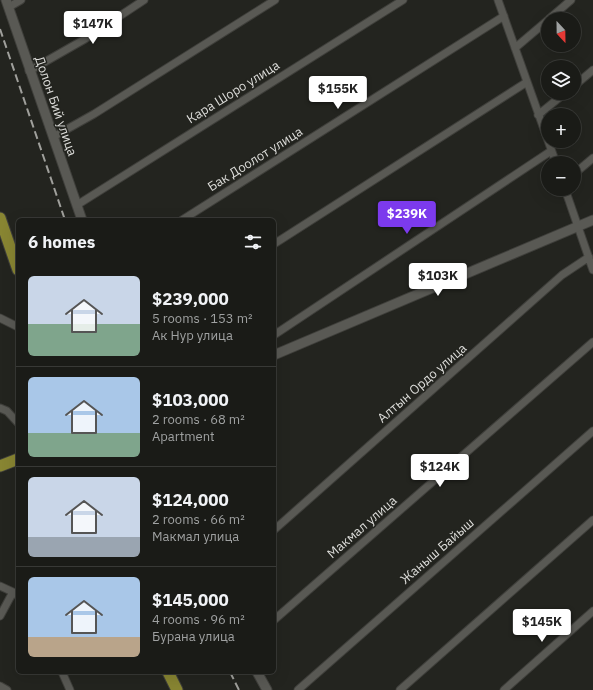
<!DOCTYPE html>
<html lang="en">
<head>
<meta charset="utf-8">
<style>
  :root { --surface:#1a1b17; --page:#232420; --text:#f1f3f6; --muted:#9fa1a1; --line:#383936; --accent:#7c3aed }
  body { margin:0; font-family:"IBM Plex Sans",sans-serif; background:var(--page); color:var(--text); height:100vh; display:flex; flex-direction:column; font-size:15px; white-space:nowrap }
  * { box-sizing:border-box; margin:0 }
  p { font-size:13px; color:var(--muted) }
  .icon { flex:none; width:22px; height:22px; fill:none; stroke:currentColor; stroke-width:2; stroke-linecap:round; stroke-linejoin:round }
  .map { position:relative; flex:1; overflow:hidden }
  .side { position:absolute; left:16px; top:218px; width:260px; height:456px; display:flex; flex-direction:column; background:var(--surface); border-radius:6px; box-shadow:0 4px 16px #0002,0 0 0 1px var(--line) }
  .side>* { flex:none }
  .needle { width:26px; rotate:158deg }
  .tools { position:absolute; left:541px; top:12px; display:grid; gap:8px }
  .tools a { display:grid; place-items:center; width:40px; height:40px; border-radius:50%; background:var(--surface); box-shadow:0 4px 16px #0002,0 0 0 1px var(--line); font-size:20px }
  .price { position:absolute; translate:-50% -34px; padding:0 9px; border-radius:4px; background:#fff; color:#222; font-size:13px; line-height:26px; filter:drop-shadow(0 1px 2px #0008) }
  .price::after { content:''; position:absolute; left:50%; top:24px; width:12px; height:9px; margin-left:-6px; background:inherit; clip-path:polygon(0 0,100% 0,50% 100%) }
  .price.current { background:var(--accent); color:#fff }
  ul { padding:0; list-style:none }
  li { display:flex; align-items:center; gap:12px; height:100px; padding:0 12px }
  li+li { border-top:1px solid var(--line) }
  li span { display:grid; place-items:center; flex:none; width:112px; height:80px; border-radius:6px; color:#555 }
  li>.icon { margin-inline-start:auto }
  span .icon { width:48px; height:48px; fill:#fffc; stroke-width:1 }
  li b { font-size:17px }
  h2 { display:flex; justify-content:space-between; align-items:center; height:48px; padding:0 12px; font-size:17px }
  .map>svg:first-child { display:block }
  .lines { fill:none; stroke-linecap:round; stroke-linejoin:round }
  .minor-casing { stroke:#3f3f3b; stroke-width:9 }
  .tertiary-casing { stroke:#3f3f3b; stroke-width:11 }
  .primary-casing { stroke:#3f3f3b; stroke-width:13 }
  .minor { stroke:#595954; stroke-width:7 }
  .tertiary { stroke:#595954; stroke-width:9 }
  .primary { stroke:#888532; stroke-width:11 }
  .rail { stroke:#a0a09c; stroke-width:2; stroke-dasharray:8 4; stroke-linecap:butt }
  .labels { text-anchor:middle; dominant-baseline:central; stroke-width:3; stroke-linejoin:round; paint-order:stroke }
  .street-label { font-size:13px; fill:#ddddda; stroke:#23241f }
</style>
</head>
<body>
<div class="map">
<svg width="593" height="690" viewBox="0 0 593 690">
  <rect width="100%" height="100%" fill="#23241f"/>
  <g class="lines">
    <defs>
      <path id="minor" d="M498,0L556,163
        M9,7L21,0
        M549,19L571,0
        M515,48L548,20
        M29,71L85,39L144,0
        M574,86L593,70
        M538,115L565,93
        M53,137L94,114L275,0
        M574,174L593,158
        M565,189L593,270
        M77,205L403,0
        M182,220L504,16
        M274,244L527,82
        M0,318L18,327
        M274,335L551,151
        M0,408L7,411L18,423
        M274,530L562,275L589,257
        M0,586L13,592L18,596
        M0,616L13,592
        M274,620L593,342
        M62,672L70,690
        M0,686L7,690
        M298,690L593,431
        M400,690L593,520
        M504,690L593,611"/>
      <path id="tertiary" d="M6,0L82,220
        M274,355L593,220
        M257,672L267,690"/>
      <path id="primary" d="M0,218L18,270
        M0,466L18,459
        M168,672L177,690"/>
    </defs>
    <!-- minor casing -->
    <use href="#minor" class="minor-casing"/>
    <!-- tertiary casing -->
    <use href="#tertiary" class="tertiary-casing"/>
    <!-- primary casing -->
    <use href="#primary" class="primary-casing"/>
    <!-- minor -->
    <use href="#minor" class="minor"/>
    <!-- tertiary -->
    <use href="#tertiary" class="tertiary"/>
    <!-- primary -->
    <use href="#primary" class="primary"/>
    <!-- rail -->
    <path class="rail" d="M0,29L65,220
      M230,672L239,690"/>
  </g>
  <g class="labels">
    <!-- street labels -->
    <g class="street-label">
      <text transform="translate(233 92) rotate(-32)">Кара Шоро улица</text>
      <text transform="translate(56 106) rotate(71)">Долон Бий улица</text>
      <text transform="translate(255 159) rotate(-32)">Бак Доолот улица</text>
      <text transform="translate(422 383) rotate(-41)">Алтын Ордо улица</text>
      <text transform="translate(362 527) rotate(-41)">Макмал улица</text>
      <text transform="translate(437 551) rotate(-41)">Жаныш Байыш</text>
    </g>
  </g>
</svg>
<div class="tools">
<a><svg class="needle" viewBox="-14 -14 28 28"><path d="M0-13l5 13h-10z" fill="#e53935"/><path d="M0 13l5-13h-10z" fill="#9fa1a1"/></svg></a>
<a><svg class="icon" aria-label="layers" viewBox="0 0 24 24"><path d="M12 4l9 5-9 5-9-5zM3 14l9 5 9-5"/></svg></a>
<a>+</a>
<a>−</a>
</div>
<b class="price" style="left:93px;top:45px">$147K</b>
<b class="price" style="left:338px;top:110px">$155K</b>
<b class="price current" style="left:407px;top:235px">$239K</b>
<b class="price" style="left:438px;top:297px">$103K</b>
<b class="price" style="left:440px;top:488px">$124K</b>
<b class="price" style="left:542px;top:643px">$145K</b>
<section class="side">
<h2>6 homes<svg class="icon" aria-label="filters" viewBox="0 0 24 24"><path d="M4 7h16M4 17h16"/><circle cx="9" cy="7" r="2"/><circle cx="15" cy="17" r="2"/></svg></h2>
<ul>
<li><span style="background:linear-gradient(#c9d6e8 60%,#7fa58c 0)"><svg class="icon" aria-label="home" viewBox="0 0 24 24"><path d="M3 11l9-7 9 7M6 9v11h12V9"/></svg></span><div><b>$239,000</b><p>5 rooms · 153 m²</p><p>Ак Нур улица</p></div></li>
<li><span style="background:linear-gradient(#a9c7e8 70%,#7fa58c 0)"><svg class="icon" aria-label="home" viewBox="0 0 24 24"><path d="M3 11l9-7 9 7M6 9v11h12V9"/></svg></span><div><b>$103,000</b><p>2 rooms · 68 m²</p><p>Apartment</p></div></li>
<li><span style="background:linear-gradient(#c9d6e8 75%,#9aa5b1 0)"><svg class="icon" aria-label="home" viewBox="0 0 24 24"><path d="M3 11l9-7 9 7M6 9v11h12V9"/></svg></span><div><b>$124,000</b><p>2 rooms · 66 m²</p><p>Макмал улица</p></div></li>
<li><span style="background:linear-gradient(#a9c7e8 75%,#b9a48a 0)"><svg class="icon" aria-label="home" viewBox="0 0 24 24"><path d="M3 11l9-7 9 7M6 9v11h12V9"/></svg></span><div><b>$145,000</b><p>4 rooms · 96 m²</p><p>Бурана улица</p></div></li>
</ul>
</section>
</div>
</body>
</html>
